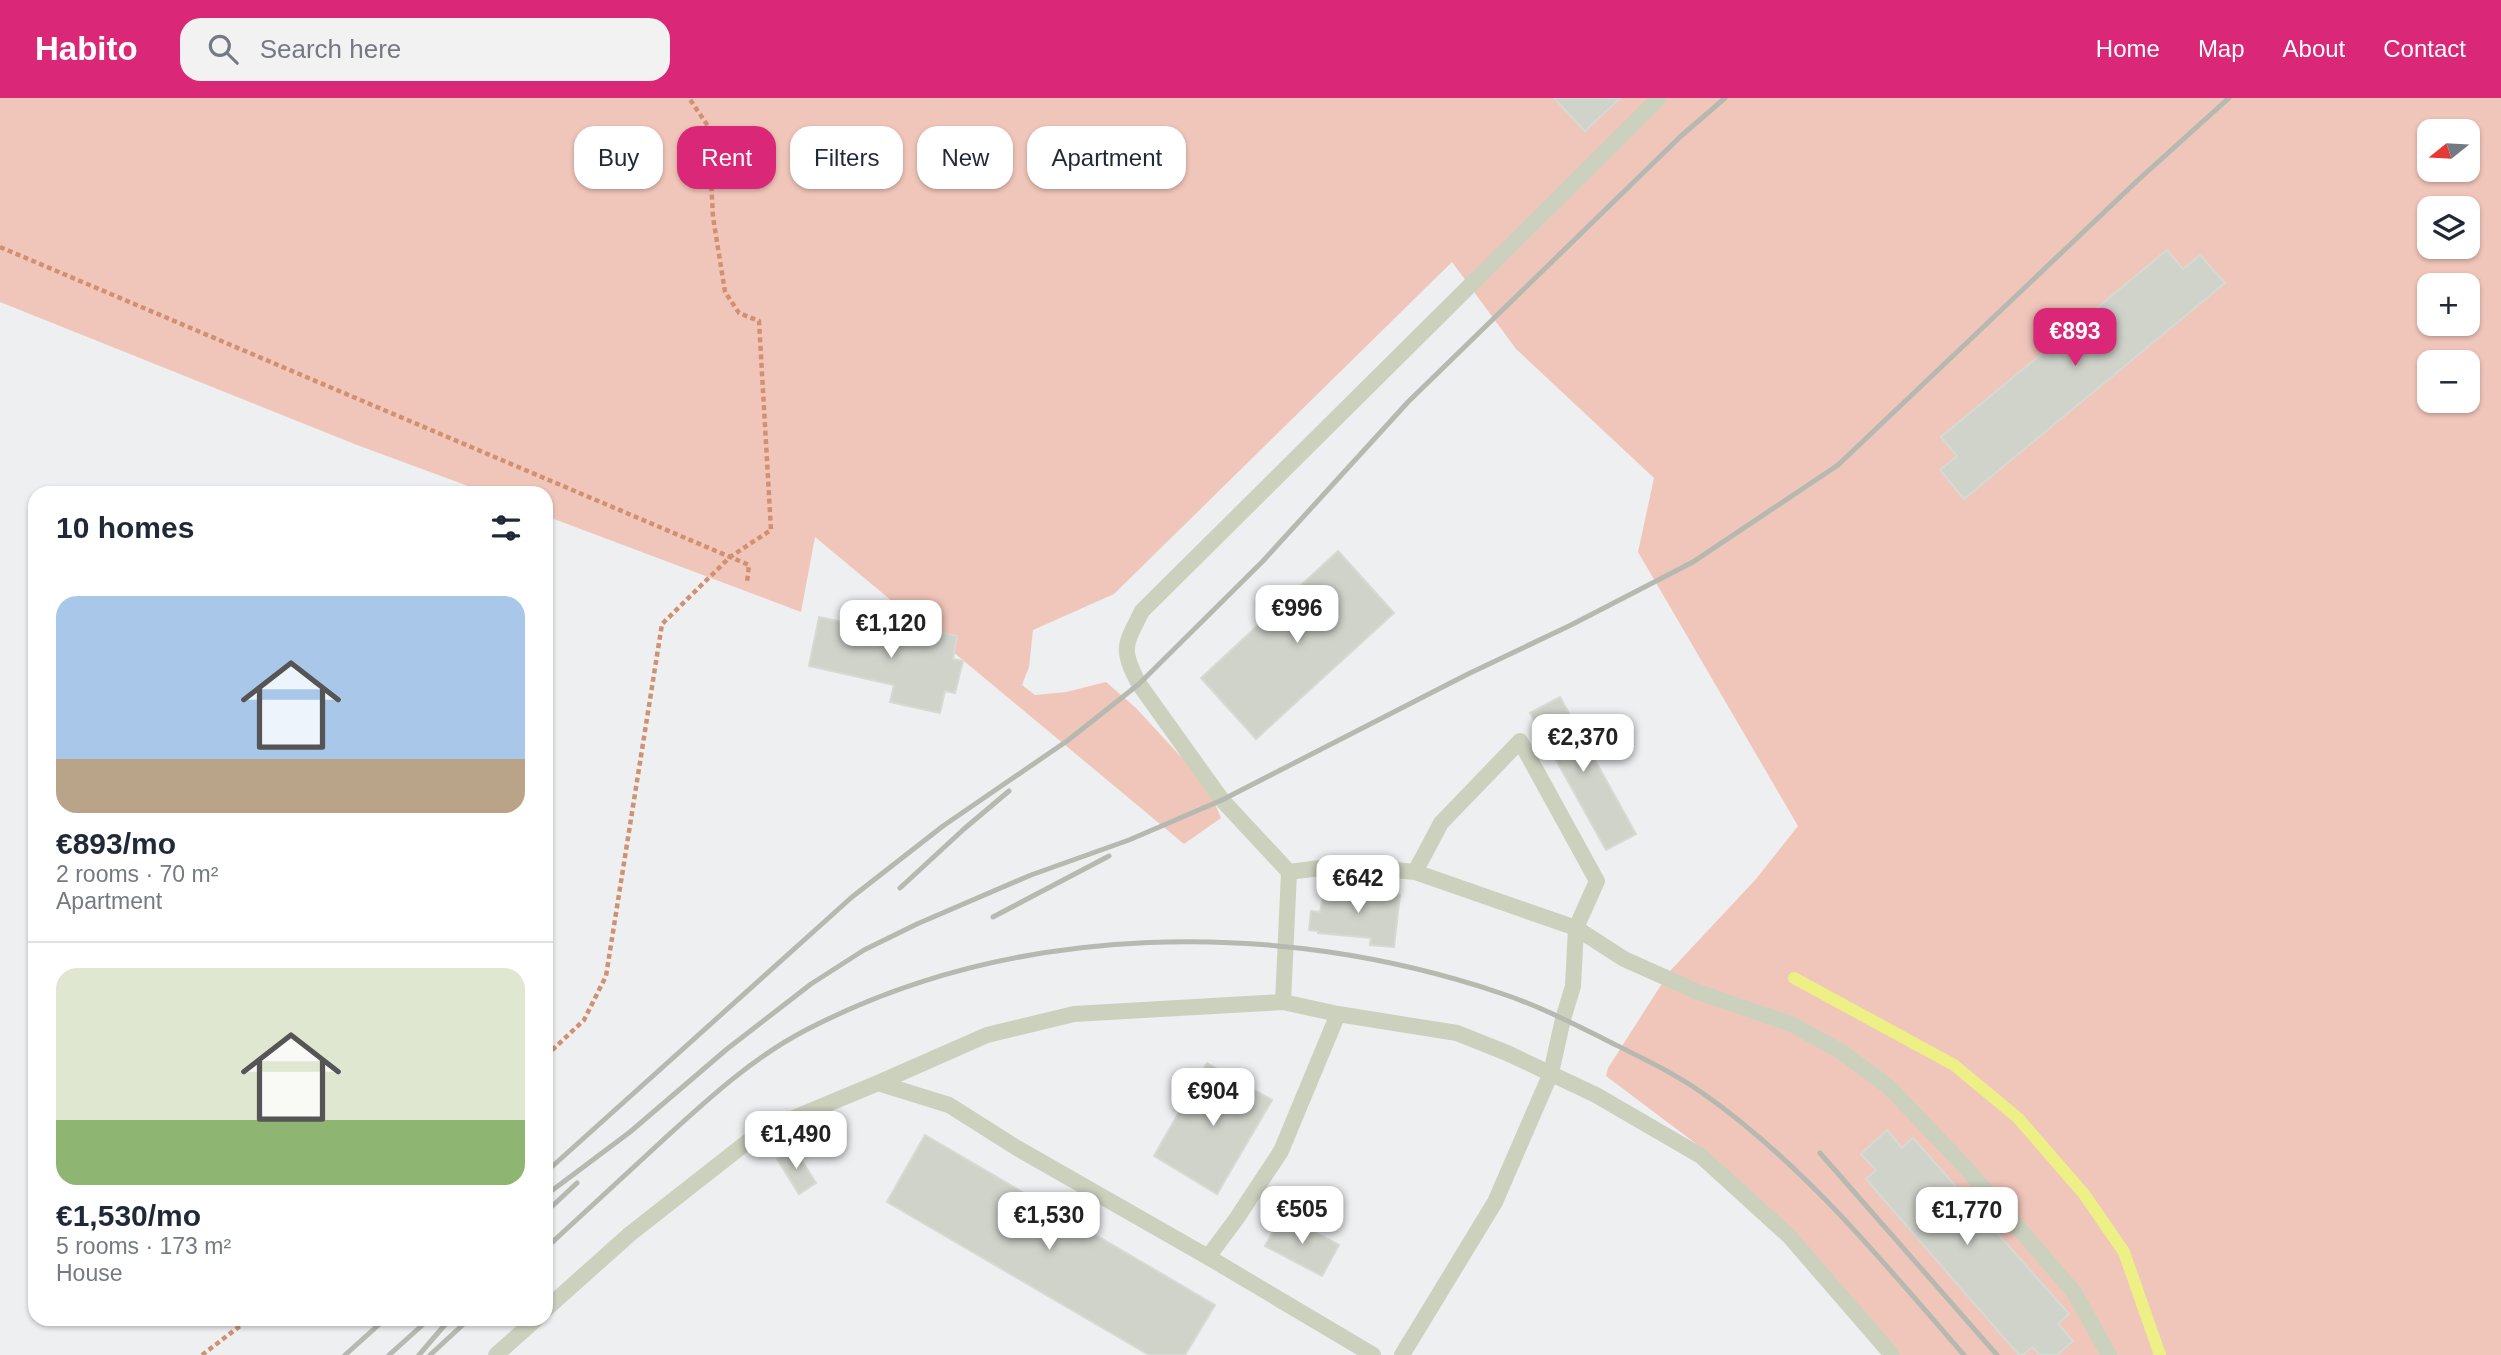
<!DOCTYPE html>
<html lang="en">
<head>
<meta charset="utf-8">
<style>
  :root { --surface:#fff; --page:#f2f2f3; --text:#1f2937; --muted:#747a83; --line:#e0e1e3; --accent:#db2777 }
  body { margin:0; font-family:Arial,sans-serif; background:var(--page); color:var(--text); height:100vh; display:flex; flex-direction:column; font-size:26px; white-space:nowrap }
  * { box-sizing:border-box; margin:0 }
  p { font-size:23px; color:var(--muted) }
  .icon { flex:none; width:38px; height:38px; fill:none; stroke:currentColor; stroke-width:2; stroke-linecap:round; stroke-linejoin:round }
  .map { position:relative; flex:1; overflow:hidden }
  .details { position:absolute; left:28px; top:388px; width:525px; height:840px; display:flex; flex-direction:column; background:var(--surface); border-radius:21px; box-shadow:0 2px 5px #0004 }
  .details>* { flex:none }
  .top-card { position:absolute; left:574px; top:28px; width:665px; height:63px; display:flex; gap:14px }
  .needle { width:46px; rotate:252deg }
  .tools { position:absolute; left:2417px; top:21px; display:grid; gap:14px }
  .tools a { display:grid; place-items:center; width:63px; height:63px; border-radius:14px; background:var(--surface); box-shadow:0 2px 5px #0004; font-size:35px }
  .price { position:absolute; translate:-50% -60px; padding:0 16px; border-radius:14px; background:#fff; color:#222; font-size:23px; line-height:46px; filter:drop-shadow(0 2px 4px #0008) }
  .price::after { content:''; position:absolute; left:50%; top:42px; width:21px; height:16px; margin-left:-10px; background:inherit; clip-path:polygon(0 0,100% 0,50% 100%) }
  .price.active { background:var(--accent); color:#fff }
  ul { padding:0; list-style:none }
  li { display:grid; align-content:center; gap:14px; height:371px; padding:0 28px }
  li+li { border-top:2px solid var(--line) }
  li span { display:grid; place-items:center; height:217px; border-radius:21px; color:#555 }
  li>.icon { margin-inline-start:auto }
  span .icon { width:126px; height:126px; fill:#fffc; stroke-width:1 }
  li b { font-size:30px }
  h2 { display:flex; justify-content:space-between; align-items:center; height:84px; padding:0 28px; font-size:30px }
  .pill { padding:0 24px; border-radius:21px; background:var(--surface); box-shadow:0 2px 5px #0004; font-size:24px; line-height:63px }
  .pill.active { background:var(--accent); color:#fff }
  header { display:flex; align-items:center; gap:42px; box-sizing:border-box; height:98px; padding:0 35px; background:var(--accent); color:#fff }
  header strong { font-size:33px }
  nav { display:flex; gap:38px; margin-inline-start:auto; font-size:24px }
  .search { width:490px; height:63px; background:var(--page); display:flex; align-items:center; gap:18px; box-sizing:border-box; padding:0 24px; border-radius:21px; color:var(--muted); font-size:26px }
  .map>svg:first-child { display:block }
  .green { fill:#f1c6ba; fill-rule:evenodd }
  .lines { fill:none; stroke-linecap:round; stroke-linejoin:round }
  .stream { stroke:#ecf085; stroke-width:12 }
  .building { fill:#cfd3ca; stroke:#d6dad2; stroke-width:2 }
  .path { stroke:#d19170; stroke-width:4.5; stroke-dasharray:5 3.5; stroke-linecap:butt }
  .lane { stroke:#ccd1be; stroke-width:16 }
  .rail { stroke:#b5b9b0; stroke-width:5 }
</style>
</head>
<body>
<header>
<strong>Habito</strong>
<div class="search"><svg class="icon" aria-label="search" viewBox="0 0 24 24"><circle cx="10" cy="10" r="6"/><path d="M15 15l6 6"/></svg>Search here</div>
<nav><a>Home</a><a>Map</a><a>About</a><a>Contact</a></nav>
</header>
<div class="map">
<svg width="2501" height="1257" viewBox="0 0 2501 1257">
  <rect width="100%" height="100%" fill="#eeeff1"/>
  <!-- green -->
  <path class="green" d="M0,0H2501V1257H1895L1711,1057L1606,978L1608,970L1670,873L1756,781L1798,728L1638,454L1654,380L1516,251L1452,164L1114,496L1033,532L1029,569L1022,587L1035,597L1066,594L1106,584L1136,610L1207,687L1221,720L1184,746L815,439L801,514L546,418V396L487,395L357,347L0,204ZM2429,33H2468V72H2429ZM2429,110H2468V149H2429ZM2429,187H2468V226H2429ZM2429,264H2468V303H2429Z"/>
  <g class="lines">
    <!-- stream -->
    <path class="stream" d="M1794,880L1954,967L2018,1020L2084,1096L2124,1154L2160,1257"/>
  </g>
  <!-- building -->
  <path class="building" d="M1554,0H1620L1585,33Z
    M2167,152L2183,171L2200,157L2225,185L1964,401L1940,372L1957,358L1941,339Z
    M1338,453L1394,515L1256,641L1201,580Z
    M819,519L905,538L908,527L957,538L953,561L963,563L955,595L945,593L940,615L890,604L894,587L809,568Z
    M1560,599L1636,736L1606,752L1530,615Z
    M1325,789L1400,797L1394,849L1370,847L1371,840L1318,835V833L1309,832L1311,813L1320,814Z
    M1207,965L1272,1002L1217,1096L1154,1058Z
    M1887,1032L1902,1050L1913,1040L2069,1216L2058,1226L2073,1243L2057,1257H2040L2032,1249L2023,1257H2019L1866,1081L1876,1072L1861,1056Z
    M925,1037L1215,1207L1185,1257H1149L887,1104Z
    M794,1050L816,1085L799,1096L777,1061Z
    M1282,1117L1339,1147L1322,1178L1265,1148Z"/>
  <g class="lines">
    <!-- path -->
    <path class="path" d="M0,149L749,467L747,484
      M546,958L584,922L606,878L662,526L730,459L771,432L759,223L739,215L725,194L713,119L711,82L727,56L689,0
      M202,1257L248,1222"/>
    <!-- lane -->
    <path class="lane" d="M1289,774L1222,702L1139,586C1120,550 1125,547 1142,513L1659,0
      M1415,774L1441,725L1520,643L1597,783L1576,830L1624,861L1698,894L1791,926L1842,954L1889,989L1967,1071L2074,1194L2109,1257
      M1283,904L1289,774L1343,767L1415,774L1576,830L1573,888L1563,921L1551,975L1495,1104L1402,1257
      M878,985L949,1007L1017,1050L1208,1159L1237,1120L1281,1053L1338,916
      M1208,1159L1373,1257
      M546,1211L630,1136L760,1034L878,985L987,937L1074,916L1283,904L1338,916L1457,935L1507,955L1596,997L1701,1058L1789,1138L1892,1257
      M496,1257L535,1222"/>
    <!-- rail -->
    <path class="rail" d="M900,790L964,731L1009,693
      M993,819L1109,758
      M1820,1055L1997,1257
      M546,1074L852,799L943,728L1067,643L1139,586L1263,463L1408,304L1681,38L1725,0
      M546,1097L630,1034L727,951L811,886L864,852L917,826L1031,777L1129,742L1222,702L1468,576L1571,527L1693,464L1838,367L2137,83L2229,0
      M546,1114L577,1085
      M546,1150C585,1114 623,1079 662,1043C707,1002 752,960 806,932C1016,823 1278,820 1500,895C1537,907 1572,925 1606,942C1638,958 1672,974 1701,994C1803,1065 1883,1164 1964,1257
      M345,1257L384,1222
      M389,1257L428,1222
      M419,1257L449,1222
      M430,1257L468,1222"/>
  </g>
</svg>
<div class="tools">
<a><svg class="needle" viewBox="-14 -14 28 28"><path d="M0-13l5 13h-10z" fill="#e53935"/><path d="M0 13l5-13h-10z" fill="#747a83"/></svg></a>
<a><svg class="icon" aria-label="layers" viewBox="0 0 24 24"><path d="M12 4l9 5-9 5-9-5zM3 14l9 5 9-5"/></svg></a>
<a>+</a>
<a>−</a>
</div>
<b class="price active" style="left:2075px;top:270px">€893</b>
<b class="price" style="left:1297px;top:547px">€996</b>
<b class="price" style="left:891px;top:562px">€1,120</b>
<b class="price" style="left:1583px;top:676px">€2,370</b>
<b class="price" style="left:1358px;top:817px">€642</b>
<b class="price" style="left:1213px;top:1030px">€904</b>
<b class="price" style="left:796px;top:1073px">€1,490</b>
<b class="price" style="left:1302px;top:1148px">€505</b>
<b class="price" style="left:1967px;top:1149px">€1,770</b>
<b class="price" style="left:1049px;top:1154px">€1,530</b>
<div class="top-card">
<a class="pill">Buy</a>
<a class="pill active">Rent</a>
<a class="pill">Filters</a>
<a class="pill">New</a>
<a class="pill">Apartment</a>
</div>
<section class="details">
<h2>10 homes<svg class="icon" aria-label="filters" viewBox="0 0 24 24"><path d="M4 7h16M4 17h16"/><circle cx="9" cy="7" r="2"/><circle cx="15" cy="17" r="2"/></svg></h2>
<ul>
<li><span style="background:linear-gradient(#a9c7e8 75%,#b9a48a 0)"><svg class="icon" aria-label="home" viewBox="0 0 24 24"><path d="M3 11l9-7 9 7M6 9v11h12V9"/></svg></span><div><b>€893/mo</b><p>2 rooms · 70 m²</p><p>Apartment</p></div></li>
<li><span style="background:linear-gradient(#dfe7d0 70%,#8fb573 0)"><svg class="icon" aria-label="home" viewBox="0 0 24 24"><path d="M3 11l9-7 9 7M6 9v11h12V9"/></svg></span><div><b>€1,530/mo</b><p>5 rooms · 173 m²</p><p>House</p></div></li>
</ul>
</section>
</div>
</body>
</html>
